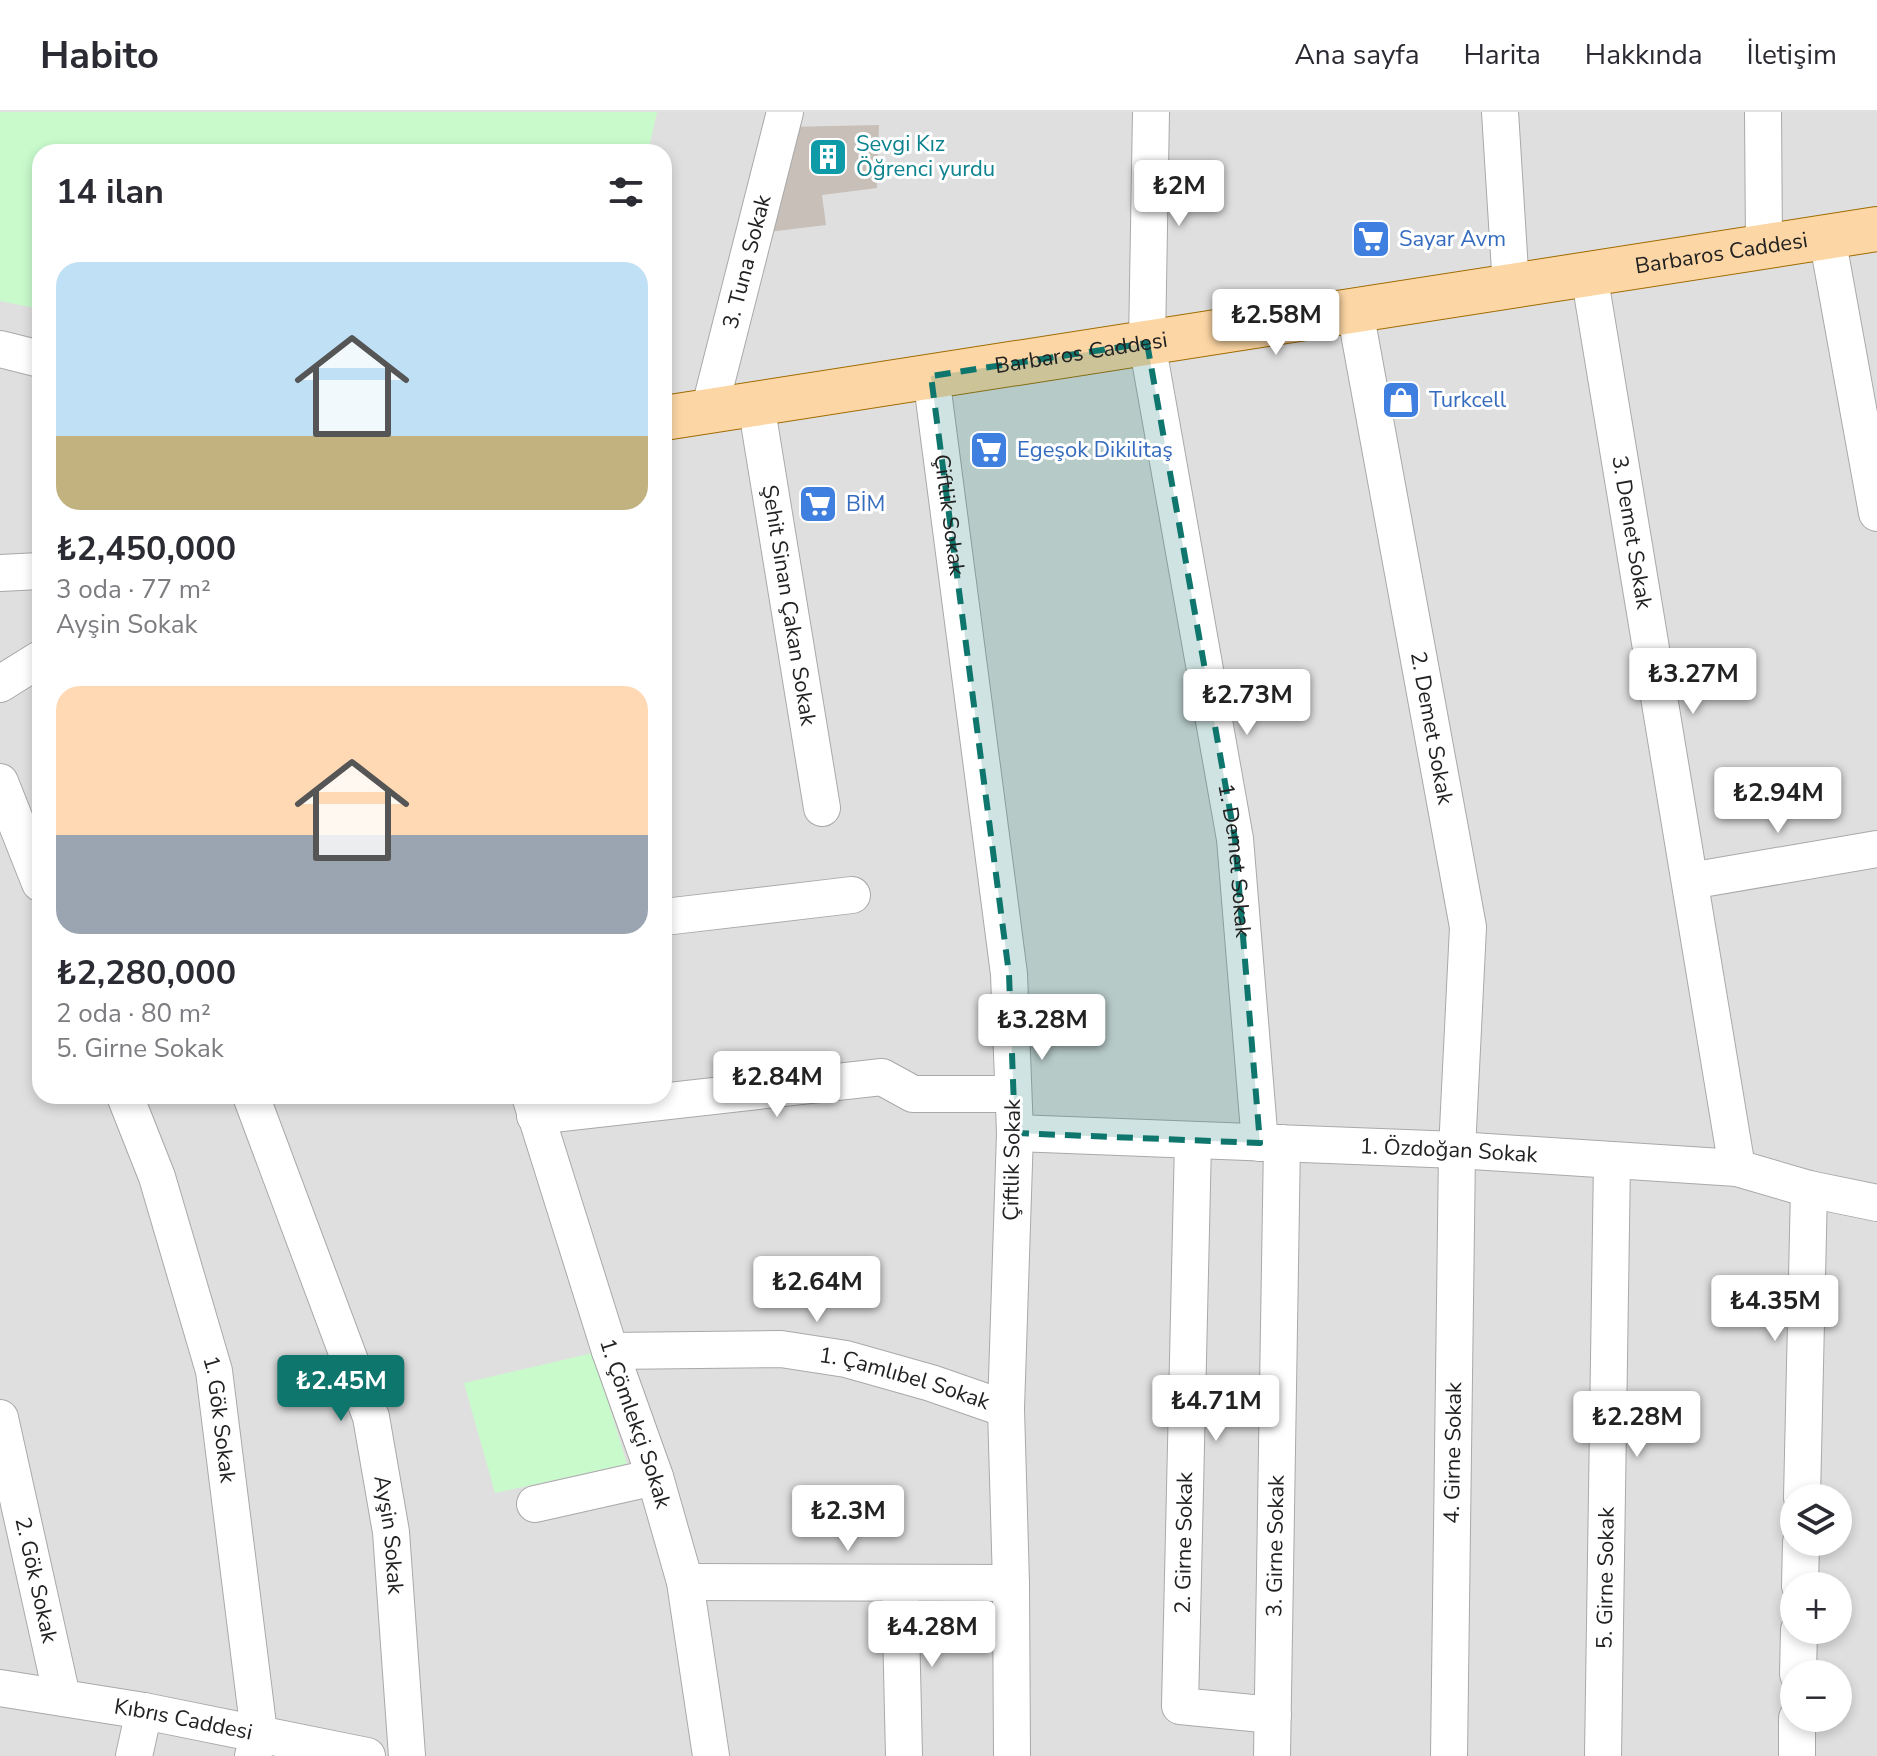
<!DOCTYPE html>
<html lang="tr">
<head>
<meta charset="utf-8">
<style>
  :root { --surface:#fff; --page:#f2f2f3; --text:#2b2b33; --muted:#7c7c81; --line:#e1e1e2; --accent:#0f766e }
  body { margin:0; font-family:"Nunito Sans",sans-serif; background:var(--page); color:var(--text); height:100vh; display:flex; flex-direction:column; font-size:30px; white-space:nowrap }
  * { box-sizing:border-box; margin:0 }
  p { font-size:26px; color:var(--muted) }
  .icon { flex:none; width:44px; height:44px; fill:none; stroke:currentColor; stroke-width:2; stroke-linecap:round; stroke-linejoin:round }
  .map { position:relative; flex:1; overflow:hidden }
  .panel { position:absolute; left:32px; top:32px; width:640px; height:960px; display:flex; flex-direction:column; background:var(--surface); border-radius:24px; box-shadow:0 4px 12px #0003 }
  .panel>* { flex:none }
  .buttons { position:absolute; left:1780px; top:1372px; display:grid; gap:16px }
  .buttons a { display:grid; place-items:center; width:72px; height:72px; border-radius:50%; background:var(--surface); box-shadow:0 4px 12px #0003; font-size:40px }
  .price { position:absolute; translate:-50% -68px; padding:0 18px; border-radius:8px; background:#fff; color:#222; font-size:26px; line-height:52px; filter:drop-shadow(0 2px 4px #0008) }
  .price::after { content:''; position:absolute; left:50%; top:48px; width:24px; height:18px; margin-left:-12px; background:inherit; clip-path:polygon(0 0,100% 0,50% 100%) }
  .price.active { background:var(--accent); color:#fff }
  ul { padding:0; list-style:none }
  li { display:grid; align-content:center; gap:16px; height:424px; padding:0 24px }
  li span { display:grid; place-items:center; height:248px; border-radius:24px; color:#555 }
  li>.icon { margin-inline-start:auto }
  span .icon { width:144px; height:144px; fill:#fffc; stroke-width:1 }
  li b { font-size:34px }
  h2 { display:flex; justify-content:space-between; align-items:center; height:96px; padding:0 24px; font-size:34px }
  header { display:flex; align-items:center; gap:48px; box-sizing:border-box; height:112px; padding:0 40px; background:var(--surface); border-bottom:2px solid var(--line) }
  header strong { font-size:38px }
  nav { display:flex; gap:44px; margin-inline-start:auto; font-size:28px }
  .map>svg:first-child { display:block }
  .residential { fill:#e0dfdf; fill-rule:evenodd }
  .park { fill:#c8facc }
  .building { fill:#c7bfb8 }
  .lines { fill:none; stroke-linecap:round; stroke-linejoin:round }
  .minor-casing { stroke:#a9a9a9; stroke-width:38 }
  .major-casing { stroke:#a06b00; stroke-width:46 }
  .minor { stroke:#fff; stroke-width:36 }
  .major { stroke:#fcd6a4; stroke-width:44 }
  .marked { fill:#0f766e; fill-opacity:0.2; stroke:#0f766e; stroke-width:6; stroke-dasharray:16 10; stroke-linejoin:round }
  .labels { text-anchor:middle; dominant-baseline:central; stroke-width:6; stroke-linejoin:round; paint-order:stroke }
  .culture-label { font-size:22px; fill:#0d838f; stroke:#fff; text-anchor:start }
  .shop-label { font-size:22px; fill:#366cbe; stroke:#fff; text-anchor:start }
  .street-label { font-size:22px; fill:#222; stroke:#fff }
</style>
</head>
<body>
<header>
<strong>Habito</strong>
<nav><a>Ana sayfa</a><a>Harita</a><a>Hakkında</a><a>İletişim</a></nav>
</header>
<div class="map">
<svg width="1877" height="1644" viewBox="0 0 1877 1644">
  <rect width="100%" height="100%" fill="#f2efe9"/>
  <!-- residential -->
  <path class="residential" d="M0,0H1877V1644H0ZM40,40H664V984H40ZM1794,1386H1838V1430H1794ZM1794,1474H1838V1518H1794ZM1794,1562H1838V1606H1794Z"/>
  <!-- park -->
  <path class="park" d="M0,0H657L648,40H40V197L0,189Z
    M593,1241L627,1352L495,1381L464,1271Z"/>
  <!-- building -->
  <path class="building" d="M879,13L877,76L822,83L826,113L759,121L785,15Z"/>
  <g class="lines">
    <defs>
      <g id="minor">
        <path id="s1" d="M1151,0L1147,231L1235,727L1260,1031"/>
        <path d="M1500,0L1511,175"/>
        <path d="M1763,0L1764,135"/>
        <path d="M1827,125L1877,401"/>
        <path id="s2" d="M1589,162L1737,1056"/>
        <path id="s3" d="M1355,199L1468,815L1457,1038L1449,1644"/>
        <path d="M0,237L40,247"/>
        <path id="s4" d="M931,264L1009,862L1015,1021L1006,1297L1011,1471L1012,1644"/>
        <path id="s5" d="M756,292L822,696"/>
        <path id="s6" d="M709,299L785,0"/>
        <path d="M0,461L40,459"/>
        <path d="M0,572L40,547"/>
        <path d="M0,670L40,771"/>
        <path d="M1690,769L1877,737"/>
        <path d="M664,805L852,783"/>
        <path id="s7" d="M125,984L157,1065L214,1259L259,1621L253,1644"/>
        <path id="s8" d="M251,984L371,1305L391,1420L407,1644"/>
        <path id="s9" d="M530,984L610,1239L655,1365L685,1470L711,1644"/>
        <path d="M535,1004L882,965L913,982H1013"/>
        <path id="s10" d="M1015,1021L1457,1038L1737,1056L1809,1077L1877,1091"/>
        <path d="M1193,1030L1180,1594L1273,1603"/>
        <path id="s11" d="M610,1239L781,1237L846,1247L931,1271L1006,1297"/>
        <path id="s12" d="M0,1306L62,1585"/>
        <path d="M1802,1386L1809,1077"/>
        <path d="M535,1392L655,1365"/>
        <path d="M685,1470L1011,1471"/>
        <path d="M900,1471L904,1644"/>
        <path d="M1800,1474L1801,1430"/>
        <path d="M1798,1562L1799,1518"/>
        <path id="s13" d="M0,1576L144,1599L367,1644"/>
        <path d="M134,1644L144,1599"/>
        <path id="s14" d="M1272,1644L1282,1031"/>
        <path id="s15" d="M1603,1644L1612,1049"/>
        <path d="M1797,1644V1606"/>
      </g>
      <g id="major">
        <path id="s16" d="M664,306L1877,117"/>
      </g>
    </defs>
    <!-- minor casing -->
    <use href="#minor" class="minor-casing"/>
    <!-- major casing -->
    <use href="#major" class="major-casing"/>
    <!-- minor -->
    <use href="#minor" class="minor"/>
    <!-- major -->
    <use href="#major" class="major"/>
  </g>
  <!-- marked area -->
  <path class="marked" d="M1147,231L1235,727L1260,1031L1015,1021L1009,862L931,264Z"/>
  <!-- icons -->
  <defs>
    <symbol id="building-square" viewBox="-11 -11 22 22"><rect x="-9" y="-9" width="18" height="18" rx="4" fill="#0f9aa8" stroke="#fff"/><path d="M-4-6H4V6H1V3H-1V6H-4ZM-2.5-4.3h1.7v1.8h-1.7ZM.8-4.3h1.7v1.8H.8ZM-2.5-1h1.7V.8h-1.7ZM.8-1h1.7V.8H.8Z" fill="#fff"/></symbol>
    <symbol id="supermarket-square" viewBox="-11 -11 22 22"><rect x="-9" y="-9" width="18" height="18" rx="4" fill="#3f7fe0" stroke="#fff"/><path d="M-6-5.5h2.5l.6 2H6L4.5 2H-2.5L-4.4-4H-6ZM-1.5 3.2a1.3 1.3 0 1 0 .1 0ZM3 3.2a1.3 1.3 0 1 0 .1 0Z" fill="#fff"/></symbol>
    <symbol id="shop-square" viewBox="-11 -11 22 22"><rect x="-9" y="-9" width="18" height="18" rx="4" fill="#3f7fe0" stroke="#fff"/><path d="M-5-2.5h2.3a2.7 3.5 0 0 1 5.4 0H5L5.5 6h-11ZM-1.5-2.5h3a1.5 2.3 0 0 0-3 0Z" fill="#fff"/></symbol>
  </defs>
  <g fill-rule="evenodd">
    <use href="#building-square" x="806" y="23" width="44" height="44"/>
    <use href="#supermarket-square" x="1349" y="105" width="44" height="44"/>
    <use href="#shop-square" x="1379" y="266" width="44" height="44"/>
    <use href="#supermarket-square" x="967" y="316" width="44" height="44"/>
    <use href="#supermarket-square" x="796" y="370" width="44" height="44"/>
  </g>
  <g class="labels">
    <!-- culture labels -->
    <g class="culture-label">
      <text x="856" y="32">Sevgi Kız<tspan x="856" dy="25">Öğrenci yurdu</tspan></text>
    </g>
    <!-- shop labels -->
    <g class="shop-label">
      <text x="1399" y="127">Sayar Avm</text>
      <text x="1429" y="288">Turkcell</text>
      <text x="1017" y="338">Egeşok Dikilitaş</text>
      <text x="846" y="392">BİM</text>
    </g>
    <!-- street labels -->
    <g class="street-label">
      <text stroke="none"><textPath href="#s16" startOffset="1070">Barbaros Caddesi</textPath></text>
      <text stroke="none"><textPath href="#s6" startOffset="154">3. Tuna Sokak</textPath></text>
      <text stroke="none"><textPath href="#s16" startOffset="422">Barbaros Caddesi</textPath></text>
      <text stroke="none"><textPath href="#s4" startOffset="140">Çiftlik Sokak</textPath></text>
      <text stroke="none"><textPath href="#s2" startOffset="262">3. Demet Sokak</textPath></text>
      <text stroke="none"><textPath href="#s5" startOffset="204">Şehit Sinan Çakan Sokak</textPath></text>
      <text stroke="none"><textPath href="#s3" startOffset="424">2. Demet Sokak</textPath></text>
      <text stroke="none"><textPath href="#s1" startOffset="756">1. Demet Sokak</textPath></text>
      <text stroke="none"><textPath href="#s10" startOffset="434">1. Özdoğan Sokak</textPath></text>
      <text transform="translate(1012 1048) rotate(-89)">Çiftlik Sokak</text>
      <text stroke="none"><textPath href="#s11" startOffset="298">1. Çamlıbel Sokak</textPath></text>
      <text stroke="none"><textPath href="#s7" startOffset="338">1. Gök Sokak</textPath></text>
      <text stroke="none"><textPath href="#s9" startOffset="344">1. Çömlekçi Sokak</textPath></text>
      <text transform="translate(1453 1341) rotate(-89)">4. Girne Sokak</text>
      <text stroke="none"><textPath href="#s8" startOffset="462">Ayşin Sokak</textPath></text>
      <text transform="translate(1184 1431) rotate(-89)">2. Girne Sokak</text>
      <text stroke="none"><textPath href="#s14" startOffset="210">3. Girne Sokak</textPath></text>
      <text stroke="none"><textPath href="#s15" startOffset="178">5. Girne Sokak</textPath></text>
      <text stroke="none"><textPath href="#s12" startOffset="166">2. Gök Sokak</textPath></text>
      <text stroke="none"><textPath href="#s13" startOffset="186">Kıbrıs Caddesi</textPath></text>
    </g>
  </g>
</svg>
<div class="buttons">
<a><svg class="icon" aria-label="layers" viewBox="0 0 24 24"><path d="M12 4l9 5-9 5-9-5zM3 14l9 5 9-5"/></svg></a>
<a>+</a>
<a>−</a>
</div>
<b class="price" style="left:1179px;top:116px">₺2M</b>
<b class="price" style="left:1276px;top:245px">₺2.58M</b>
<b class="price" style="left:1693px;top:604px">₺3.27M</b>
<b class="price" style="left:1247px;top:625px">₺2.73M</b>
<b class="price" style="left:1778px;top:723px">₺2.94M</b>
<b class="price" style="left:1042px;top:950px">₺3.28M</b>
<b class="price" style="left:777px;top:1007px">₺2.84M</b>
<b class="price" style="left:817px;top:1212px">₺2.64M</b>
<b class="price" style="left:1775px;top:1231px">₺4.35M</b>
<b class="price active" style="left:341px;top:1311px">₺2.45M</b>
<b class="price" style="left:1216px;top:1331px">₺4.71M</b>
<b class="price" style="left:1637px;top:1347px">₺2.28M</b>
<b class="price" style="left:848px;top:1441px">₺2.3M</b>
<b class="price" style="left:932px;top:1557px">₺4.28M</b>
<section class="panel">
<h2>14 ilan<svg class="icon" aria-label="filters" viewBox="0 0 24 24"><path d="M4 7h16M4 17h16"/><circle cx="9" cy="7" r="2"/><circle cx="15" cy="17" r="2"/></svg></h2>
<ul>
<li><span style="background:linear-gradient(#bfe0f5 70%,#c2b280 0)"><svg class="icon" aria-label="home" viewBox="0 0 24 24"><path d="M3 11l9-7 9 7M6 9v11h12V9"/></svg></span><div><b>₺2,450,000</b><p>3 oda · 77 m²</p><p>Ayşin Sokak</p></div></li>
<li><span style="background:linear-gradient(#ffd9b3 60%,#9aa5b1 0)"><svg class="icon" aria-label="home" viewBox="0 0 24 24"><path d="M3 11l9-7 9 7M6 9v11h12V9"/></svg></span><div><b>₺2,280,000</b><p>2 oda · 80 m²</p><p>5. Girne Sokak</p></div></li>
</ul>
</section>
</div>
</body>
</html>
